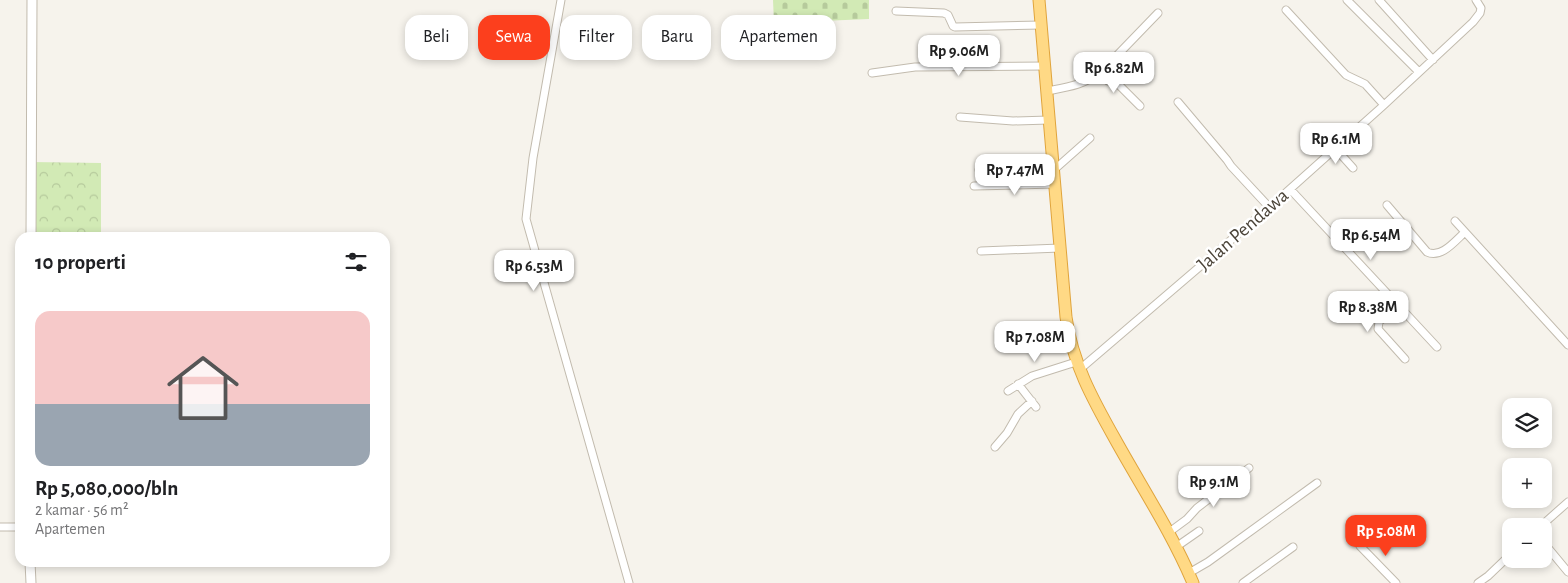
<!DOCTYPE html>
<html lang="id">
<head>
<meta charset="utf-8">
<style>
  :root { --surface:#fff; --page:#f6f6f6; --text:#202124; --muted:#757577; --accent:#fc3f1d }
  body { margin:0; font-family:"Alegreya Sans",sans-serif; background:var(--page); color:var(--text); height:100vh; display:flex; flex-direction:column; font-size:19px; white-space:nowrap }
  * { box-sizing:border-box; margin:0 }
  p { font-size:16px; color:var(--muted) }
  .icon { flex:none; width:28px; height:28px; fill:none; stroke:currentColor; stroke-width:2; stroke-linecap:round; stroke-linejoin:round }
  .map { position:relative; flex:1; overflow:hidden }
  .details { position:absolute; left:15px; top:232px; width:375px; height:335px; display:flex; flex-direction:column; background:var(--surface); border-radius:15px; box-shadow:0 2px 8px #0003 }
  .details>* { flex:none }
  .top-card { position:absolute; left:405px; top:15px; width:475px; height:45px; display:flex; gap:10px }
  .controls { position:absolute; left:1502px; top:398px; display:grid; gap:10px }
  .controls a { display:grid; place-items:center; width:50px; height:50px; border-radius:10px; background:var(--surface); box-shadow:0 2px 8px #0003; font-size:25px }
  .price { position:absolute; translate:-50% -42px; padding:0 11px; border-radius:10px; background:#fff; color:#222; font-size:16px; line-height:32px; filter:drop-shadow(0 1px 2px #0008) }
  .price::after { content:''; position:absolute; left:50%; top:30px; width:15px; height:11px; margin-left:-8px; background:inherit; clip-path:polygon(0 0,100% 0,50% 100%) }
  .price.selected { background:var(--accent); color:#fff }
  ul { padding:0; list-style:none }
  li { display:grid; align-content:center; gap:10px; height:265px; padding:0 20px }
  li span { display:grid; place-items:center; height:155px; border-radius:15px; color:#555 }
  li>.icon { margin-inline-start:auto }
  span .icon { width:90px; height:90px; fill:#fffc; stroke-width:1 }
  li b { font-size:21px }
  h2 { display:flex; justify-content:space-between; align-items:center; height:60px; padding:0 20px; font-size:21px }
  .tag { padding:0 18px; border-radius:15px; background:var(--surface); box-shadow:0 2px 8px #0003; font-size:18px; line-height:45px }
  .tag.selected { background:var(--accent); color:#fff }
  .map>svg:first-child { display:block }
  .forest { fill:url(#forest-crowns) }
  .cemetery { fill:url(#cemetery-stones) }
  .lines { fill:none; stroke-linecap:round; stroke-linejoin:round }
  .minor-casing { stroke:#c2bbae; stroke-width:9 }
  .tertiary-casing { stroke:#c2bbae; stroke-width:11 }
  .trunk-casing { stroke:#e0a43c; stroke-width:13 }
  .minor { stroke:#fff; stroke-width:7 }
  .tertiary { stroke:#fff; stroke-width:9 }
  .trunk { stroke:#ffd985; stroke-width:11 }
  .labels { text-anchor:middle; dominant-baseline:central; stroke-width:5; stroke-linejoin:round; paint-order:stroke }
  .street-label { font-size:20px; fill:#4b4439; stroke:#fff }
</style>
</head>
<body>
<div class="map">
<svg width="1568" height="583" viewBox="0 0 1568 583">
  <defs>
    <pattern id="forest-crowns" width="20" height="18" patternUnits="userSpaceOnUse" patternTransform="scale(1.25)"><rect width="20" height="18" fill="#d2eab5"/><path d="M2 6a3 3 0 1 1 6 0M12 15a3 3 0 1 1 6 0" fill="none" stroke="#b6ca9c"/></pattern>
    <pattern id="cemetery-stones" width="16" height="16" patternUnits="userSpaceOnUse" patternTransform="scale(1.25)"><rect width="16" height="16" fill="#d2eab5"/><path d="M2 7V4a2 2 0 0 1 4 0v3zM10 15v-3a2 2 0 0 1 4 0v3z" fill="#b6ca9c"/></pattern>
  </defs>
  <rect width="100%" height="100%" fill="#f6f3ec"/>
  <!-- forest -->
  <path class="forest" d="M31,162L101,163V237L31,238Z"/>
  <!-- cemetery -->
  <path class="cemetery" d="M773,0H869V19L774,23Z"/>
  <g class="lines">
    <defs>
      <path id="minor" d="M561,0L533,158L526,219L629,583
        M1347,0L1419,72
        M1379,0L1433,60
        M1286,10L1346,75L1365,84L1384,105
        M896,11L944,13L948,15L953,26L955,27L1041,25
        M1101,72L1108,81L1118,84L1140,106
        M872,73L915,67L1044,66
        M1047,91C1068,87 1084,85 1101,72L1158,13
        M1178,102L1227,160L1231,166L1269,207
        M960,117L1013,121L1049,120
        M1335,148L1353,168
        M979,170L1055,169L1090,138
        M974,186L1055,184
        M1290,189L1437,347
        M1387,205L1427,252C1441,259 1455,241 1465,232
        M1455,221L1568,345
        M981,251L1060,248
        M1397,305L1379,322L1378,329L1405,359
        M1079,370L1280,198L1384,105L1473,22L1480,13L1481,8L1476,0
        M1018,384L1036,407
        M1008,391L1032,376L1076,362
        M995,447L1007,433L1018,414L1032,401
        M1541,526L1568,502
        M0,527H20
        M1168,533L1187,519L1197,508L1249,468
        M1544,543L1568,572
        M1360,546L1396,583
        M1176,547L1199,531
        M1189,573L1208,562L1317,483
        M1243,583L1293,547
        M1478,583L1488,576L1511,554"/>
      <path id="tertiary" d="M31,238L32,0
        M30,562L31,583"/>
      <path id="trunk" d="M1039,0L1066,317C1072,362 1093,400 1115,439C1141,486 1172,533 1193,583"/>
    </defs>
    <!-- minor casing -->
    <use href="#minor" class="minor-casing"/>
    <!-- tertiary casing -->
    <use href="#tertiary" class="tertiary-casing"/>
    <!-- trunk casing -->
    <use href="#trunk" class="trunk-casing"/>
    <!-- minor -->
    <use href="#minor" class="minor"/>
    <!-- tertiary -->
    <use href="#tertiary" class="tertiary"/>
    <!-- trunk -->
    <use href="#trunk" class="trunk"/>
  </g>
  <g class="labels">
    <!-- street labels -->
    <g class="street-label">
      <text transform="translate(1243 230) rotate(-41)">Jalan Pendawa</text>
    </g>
  </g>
</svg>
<div class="controls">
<a><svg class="icon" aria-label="layers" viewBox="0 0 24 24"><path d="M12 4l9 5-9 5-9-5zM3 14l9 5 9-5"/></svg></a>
<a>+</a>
<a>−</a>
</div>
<b class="price" style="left:959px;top:77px">Rp 9.06M</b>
<b class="price" style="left:1114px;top:94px">Rp 6.82M</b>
<b class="price" style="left:1336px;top:165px">Rp 6.1M</b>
<b class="price" style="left:1015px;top:196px">Rp 7.47M</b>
<b class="price" style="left:1371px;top:261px">Rp 6.54M</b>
<b class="price" style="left:534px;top:292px">Rp 6.53M</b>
<b class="price" style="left:1368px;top:333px">Rp 8.38M</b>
<b class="price" style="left:1035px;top:363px">Rp 7.08M</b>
<b class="price" style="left:1214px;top:508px">Rp 9.1M</b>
<b class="price selected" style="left:1386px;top:557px">Rp 5.08M</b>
<div class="top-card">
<a class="tag">Beli</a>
<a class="tag selected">Sewa</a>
<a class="tag">Filter</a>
<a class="tag">Baru</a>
<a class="tag">Apartemen</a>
</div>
<section class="details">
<h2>10 properti<svg class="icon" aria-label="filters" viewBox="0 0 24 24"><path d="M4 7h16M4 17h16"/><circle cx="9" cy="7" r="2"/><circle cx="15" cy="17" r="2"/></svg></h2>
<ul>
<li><span style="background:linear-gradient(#f6c9c9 60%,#9aa5b1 0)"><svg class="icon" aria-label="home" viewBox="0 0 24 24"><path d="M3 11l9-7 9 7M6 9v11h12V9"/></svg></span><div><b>Rp 5,080,000/bln</b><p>2 kamar · 56 m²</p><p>Apartemen</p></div></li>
</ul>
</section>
</div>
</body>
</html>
